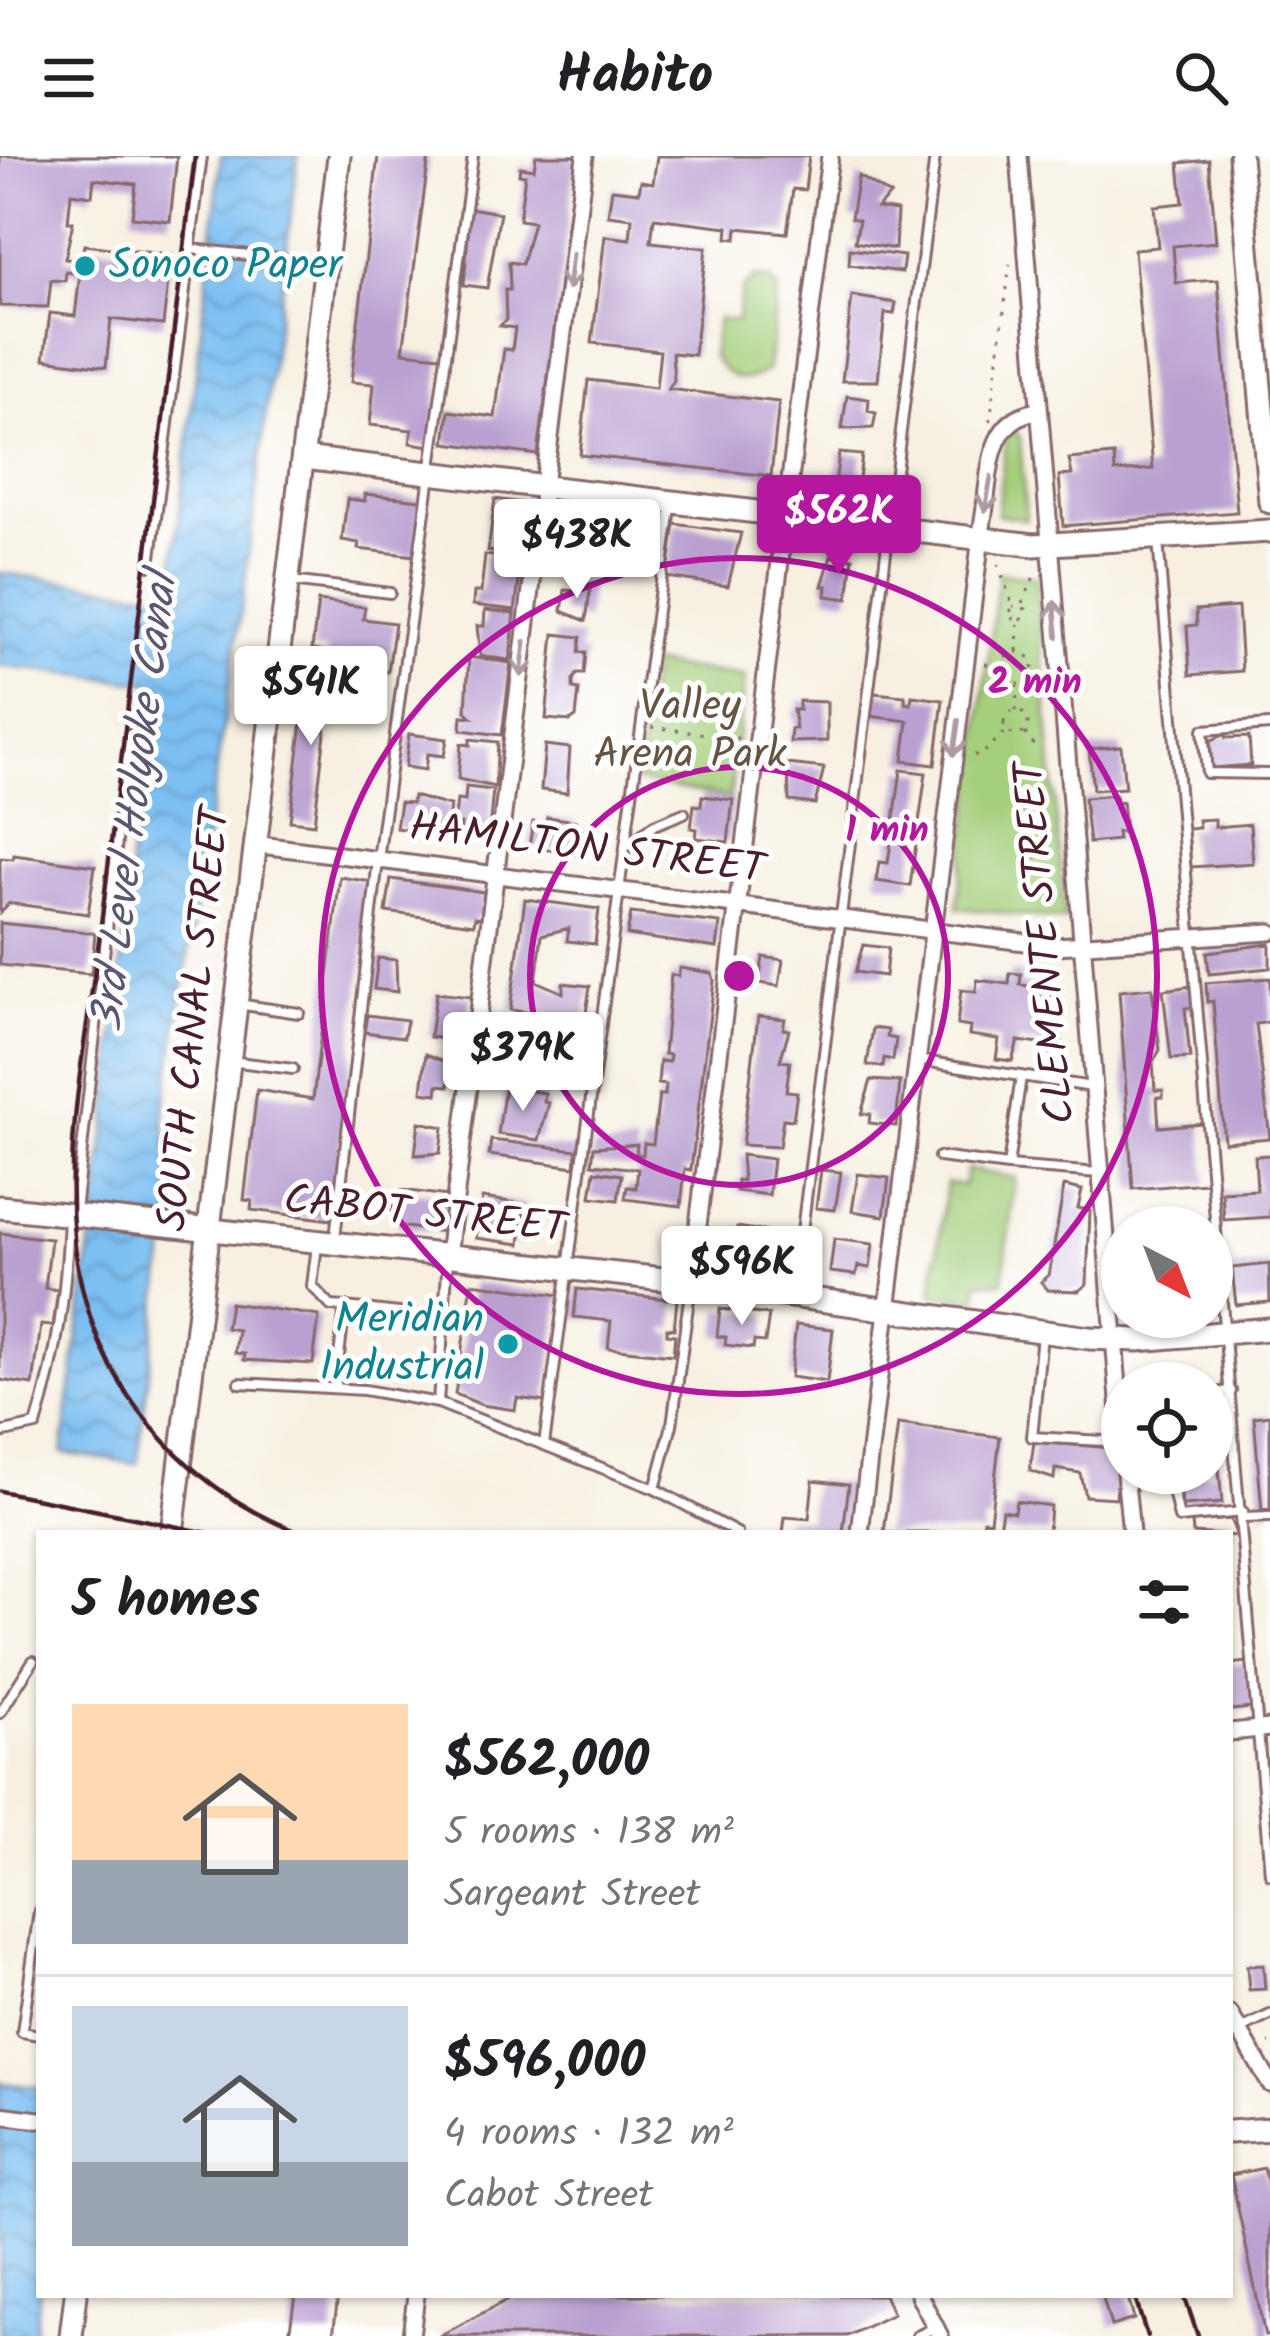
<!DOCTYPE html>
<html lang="en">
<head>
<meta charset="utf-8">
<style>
  :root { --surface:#fff; --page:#f2f2f2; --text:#202124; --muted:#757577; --line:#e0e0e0; --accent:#b5179e }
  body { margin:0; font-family:Kalam,sans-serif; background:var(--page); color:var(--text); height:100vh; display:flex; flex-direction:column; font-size:45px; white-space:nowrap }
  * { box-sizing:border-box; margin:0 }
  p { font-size:39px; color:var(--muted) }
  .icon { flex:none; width:66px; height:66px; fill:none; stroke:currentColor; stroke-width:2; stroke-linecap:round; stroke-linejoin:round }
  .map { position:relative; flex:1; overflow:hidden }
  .sheet { position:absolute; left:36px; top:1374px; width:1197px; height:768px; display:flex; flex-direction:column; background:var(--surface); border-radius:0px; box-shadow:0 3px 9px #0004 }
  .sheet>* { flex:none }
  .needle { width:78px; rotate:138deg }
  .buttons { position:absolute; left:1101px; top:1050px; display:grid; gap:24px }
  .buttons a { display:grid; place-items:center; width:132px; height:132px; border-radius:50%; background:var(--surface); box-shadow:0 3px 9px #0004; font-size:60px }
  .price { position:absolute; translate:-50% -102px; padding:0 27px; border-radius:12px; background:#fff; color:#222; font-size:39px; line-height:78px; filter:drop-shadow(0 3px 6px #0008) }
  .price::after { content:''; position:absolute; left:50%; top:72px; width:36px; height:27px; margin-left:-18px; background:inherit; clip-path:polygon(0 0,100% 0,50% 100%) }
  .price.current { background:var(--accent); color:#fff }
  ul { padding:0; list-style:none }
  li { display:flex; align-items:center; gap:36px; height:300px; padding:0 36px }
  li+li { border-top:3px solid var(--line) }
  li span { display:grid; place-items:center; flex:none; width:336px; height:240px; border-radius:0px; color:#555 }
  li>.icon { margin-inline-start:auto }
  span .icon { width:144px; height:144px; fill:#fffc; stroke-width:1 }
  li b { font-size:51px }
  h2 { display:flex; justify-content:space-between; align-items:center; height:144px; padding:0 36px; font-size:51px }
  header { display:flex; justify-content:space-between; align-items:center; height:156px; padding:0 36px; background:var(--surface); font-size:54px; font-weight:800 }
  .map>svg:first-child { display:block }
  .green { fill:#a4cf7c; stroke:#777754; stroke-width:3 }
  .water { fill:url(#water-waves); stroke:#636f8e; stroke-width:3 }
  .building { fill:#b9a0d0 }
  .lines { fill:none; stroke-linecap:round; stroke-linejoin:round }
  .lane-casing { stroke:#87686b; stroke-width:14 }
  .street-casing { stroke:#87686b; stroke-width:21 }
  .secondary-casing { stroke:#87686b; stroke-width:27 }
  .path { stroke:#87686b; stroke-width:3; stroke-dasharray:3 9; stroke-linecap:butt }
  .lane { stroke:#fff; stroke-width:8 }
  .street { stroke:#fff; stroke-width:15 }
  .secondary { stroke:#fff; stroke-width:21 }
  .rail { stroke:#4a1f2b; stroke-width:4.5 }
  .oneway { stroke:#ae9aa0 }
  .ring { fill:none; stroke:#b5179e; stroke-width:6 }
  .culture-dot { fill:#0f9aa8; stroke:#fff; stroke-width:4.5 }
  .labels { text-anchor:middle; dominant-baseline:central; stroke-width:10; stroke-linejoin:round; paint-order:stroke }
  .culture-label { font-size:42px; fill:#0d838f; stroke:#fff; text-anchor:start }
  .park-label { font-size:42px; fill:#655443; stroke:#fff }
  .street-label { font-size:42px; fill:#4a1f2b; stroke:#fff }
  .water-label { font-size:45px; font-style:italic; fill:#5c5771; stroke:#fff }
  .centre { fill:#b5179e; stroke:#fff; stroke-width:6 }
  .ring-label { font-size:36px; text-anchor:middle; font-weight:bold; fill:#b5179e; stroke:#fff; stroke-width:10; stroke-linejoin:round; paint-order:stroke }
</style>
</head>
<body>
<header><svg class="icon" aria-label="menu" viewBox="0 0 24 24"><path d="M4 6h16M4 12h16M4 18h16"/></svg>Habito<svg class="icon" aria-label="search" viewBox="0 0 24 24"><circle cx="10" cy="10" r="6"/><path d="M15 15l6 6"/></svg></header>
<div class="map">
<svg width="1270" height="2180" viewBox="0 0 1270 2180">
  <defs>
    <pattern id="water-waves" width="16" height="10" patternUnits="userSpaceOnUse" patternTransform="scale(3)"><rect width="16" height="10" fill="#7cbff2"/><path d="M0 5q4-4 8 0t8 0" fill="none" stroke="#689bc4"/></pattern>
  </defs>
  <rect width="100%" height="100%" fill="#fff"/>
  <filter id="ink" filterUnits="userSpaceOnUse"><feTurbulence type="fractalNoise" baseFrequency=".00833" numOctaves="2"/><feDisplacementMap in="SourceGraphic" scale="24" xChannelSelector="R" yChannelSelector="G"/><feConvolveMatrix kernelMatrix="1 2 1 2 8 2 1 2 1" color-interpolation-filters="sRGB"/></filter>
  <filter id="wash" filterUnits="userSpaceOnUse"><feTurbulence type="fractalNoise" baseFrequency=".004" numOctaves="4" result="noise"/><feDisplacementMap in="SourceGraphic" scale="48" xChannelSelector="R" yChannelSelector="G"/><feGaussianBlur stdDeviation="2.7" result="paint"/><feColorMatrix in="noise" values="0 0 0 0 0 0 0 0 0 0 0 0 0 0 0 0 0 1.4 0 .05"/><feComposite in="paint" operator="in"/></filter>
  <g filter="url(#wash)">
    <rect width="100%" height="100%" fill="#f7f0e1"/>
    <!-- green -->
    <path class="green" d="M755,121L770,124L778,134L768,213C745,231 726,223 712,199L718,163L737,165L742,133Z
      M1012,272L1020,281L1026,364L997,358L1006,280Z
      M999,417L1036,421L1065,764L957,752Z
      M652,508L745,521L730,642L636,625Z
      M967,1013L1015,1022L1003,1126H978V1144L932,1139L946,1027L964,1029Z"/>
    <!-- water -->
    <path class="water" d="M221,0H298L242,449L164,957L172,1041L137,1308L62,1297L108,958L131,693L161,529L0,510V417L170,439Z
      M0,1927L39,1931V2135L34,2180H0Z"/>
    <g id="blocks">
      <!-- building -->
      <path class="building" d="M0,0H177L170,65L132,61L136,28L94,23L92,40L71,37L68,66H73L65,103L82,105L84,89L171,99L163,169L111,163L106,211L44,203L50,157L75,160L80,118L66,116L65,125L51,124L48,151L0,150Z
        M378,0H429L403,196L441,200L431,290L410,287L412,274L370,269L374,228L351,226Z
        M536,0H576L538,299L445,287L449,255L495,261L504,193L512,194L515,172L500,170L506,164L505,134H510L509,106L522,108L533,66L519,64L525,19L519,18L520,11L534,13Z
        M657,0H809L805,34L793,33L787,77L737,72L736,83L727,82L728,71L654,62L651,86L706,92L694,199L672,197L674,225L668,233L779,246L771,320L580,299L588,224L656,232L660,195L592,187L605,80L630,83L632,62L608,59L612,33L639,36L641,25L653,27Z
        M1209,4L1216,86L1173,90L1176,127L1218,124L1237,356L1063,370L1059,320L1072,319L1069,303L1114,299L1115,316L1153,313L1134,93L1158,91L1154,50L1183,47L1179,7Z
        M858,20L890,39L877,52L897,55L895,93L855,86L859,64L851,62Z
        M470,52L500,57L487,132L464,129Z
        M850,93L904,100L902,116L849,109Z
        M852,140L896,147L894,158L885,157L878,225H842Z
        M847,240L869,243L868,255L876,257L873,272L842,273Z
        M839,297L862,299L858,331L835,329Z
        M365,338L421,344L415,400L358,393L359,387L342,384L347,343L365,345Z
        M495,343L528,348L522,400L488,395Z
        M628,357L664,364L660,398L613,393L617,360Z
        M675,368L741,377L728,430L667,421Z
        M485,399L522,404L515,454L473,449L474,436H481Z
        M831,400L853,402L848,443L826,440L827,430H822Z
        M576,426L591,428L586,465L562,455L565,434L575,435Z
        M318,445L365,451L363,463L395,467L388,516L325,507L327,495L312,493Z
        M1238,451L1242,515L1190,519L1187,470L1197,469L1196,454Z
        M485,454L515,457L510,504L480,500L477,470H484Z
        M554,478L581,481L579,496H586L584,518H577L573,525V533L579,534L576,561L570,565L546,563Z
        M469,501L511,507L502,579L461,574L462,560L472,561L466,555Z
        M308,516L332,519L314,668L290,665Z
        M874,537L905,540V547L911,548L912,540L943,544L935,609L903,605L908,565L870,560Z
        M799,545L827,546V585L790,586L791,573H796L793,554H799Z
        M409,578L447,583L444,600L427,598L425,614L405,611Z
        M1226,578V582L1249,581L1251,609L1212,612L1210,585Z
        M470,583L498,586L495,631L458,623L461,588L470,589Z
        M545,589L570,592L567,637L541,634Z
        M1121,590L1125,632L1093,634L1089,593Z
        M788,608L824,612L815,648L789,645Z
        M901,614L926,617L910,730L876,725L879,706L888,707Z
        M466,631L493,634L488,684L460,681L461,668H454L457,644L465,645Z
        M1115,639L1116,647L1122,646L1125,676H1117L1118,684L1089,687L1084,642Z
        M413,640L450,650L446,679L396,672L400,646L412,647Z
        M702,640L733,644L728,686L696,682L697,673L691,672L694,649L701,650Z
        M547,661L576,665L577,698L529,691L533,666L546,668Z
        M1215,663V671L1250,668L1253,707L1191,711L1188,673L1199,672L1198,664Z
        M14,699L95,710L88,758L9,747L0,757V702L13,703Z
        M340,721L372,726L332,1064L251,1054L252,1045L244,1044L257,934L313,943Z
        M391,723L484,736L481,762L475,761L474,768L386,756Z
        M525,743L599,753L595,788L567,785L569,772L542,779L536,825L563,837V827L590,830L585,864L510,854Z
        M631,757L720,767L717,792L627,779Z
        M0,767L95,777L91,818L0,809Z
        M1270,788V812L1209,818L1207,796Z
        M863,789L888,792L885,820L855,816Z
        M763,801L783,804L779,830L759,827Z
        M378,802L396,804L397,836L374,833Z
        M680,812L712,817L714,825L691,1014L685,1013L681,1050L625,1043L627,1031L636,1032L638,1013L592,1008L594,991L637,988L636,998L643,999L644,987L653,988L659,939H665L666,929L658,928L660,905L669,906L670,899L664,898L671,819L678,820Z
        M1010,817L1021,818L1020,829L1053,833L1046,889L1018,885L1012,905L996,903L999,883L969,879L970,871L957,869L961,834L976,836L977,824L1009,828Z
        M1270,822V866L1256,868L1270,982L1224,986L1213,845L1207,846L1206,827Z
        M1192,830L1195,851L1185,852L1190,902L1171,903L1163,834Z
        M1152,832L1160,894L1153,906L1155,934H1163V941H1157L1159,971L1202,967L1207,1027L1133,1033L1119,835Z
        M436,837L471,841L465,886L430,881Z
        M367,859L407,864L404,881L364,876Z
        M758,860L785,863L783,873L789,874L780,905L790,906L786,935L797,936L793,964L783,963L779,991L742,989Z
        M873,872L888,874L887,881L896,883L893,904L884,902L883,911L867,909Z
        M426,898L451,908L449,930L438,929L437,938L422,936Z
        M871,924L900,926L896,970L869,967L870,958H861Z
        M505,931L545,937L544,946L549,947L539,984L498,978Z
        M419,966L443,971L440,997L415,999Z
        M491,984L577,994L575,1011L489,999Z
        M741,999L773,1003L769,1039L736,1035L737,1024L743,1025Z
        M1270,999V1061L1224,1064L1222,1036L1257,1034L1255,1000Z
        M821,1014L841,1016L835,1054L816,1052Z
        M595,1015L622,1019L618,1044L591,1041Z
        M858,1018L889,1022L884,1060L852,1055Z
        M1064,1030L1082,1034L1078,1052L1090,1055L1087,1128L1079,1135L1048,1134L1041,1126L1049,1119Z
        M402,1034L448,1040L444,1076L398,1070Z
        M482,1042L525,1048L520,1088L476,1082Z
        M737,1071L776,1077L771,1109L741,1105L742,1094L734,1093Z
        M0,1077L51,1083L45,1132L58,1134L53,1170L41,1169L33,1229L0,1224Z
        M834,1083L873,1088L870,1112L858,1110L856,1119L830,1116Z
        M1269,1108L1270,1146L1236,1149L1232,1112Z
        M472,1127L560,1139L546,1246L517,1242L515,1254L482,1249L455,1238Z
        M577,1133L677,1144L674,1173L667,1172V1178L675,1179L673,1199L608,1192L611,1165L574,1161Z
        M230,1147L319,1160L313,1208L244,1204L245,1198L235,1197L238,1174L226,1172Z
        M720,1153L769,1159L765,1186L754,1185L753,1192L725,1189L726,1181L717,1180Z
        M796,1169L833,1173L827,1226L790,1221Z
        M1270,1259V1354L1262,1355L1254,1261Z
        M898,1268L1000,1281L990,1365L984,1364L982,1377H884Z
        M1215,1268L1222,1347L1182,1350L1179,1317H1212Z
        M1034,1286L1114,1292L1113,1303H1119L1116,1342L1085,1340L1080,1317L1055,1313L1054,1323L1030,1315Z
        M813,1324L849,1328L843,1377H783L785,1361L809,1363Z
        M1016,1345L1050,1350L1048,1377H998L1002,1354L1014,1356Z
        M1230,1363L1237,1380L1193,1377L1192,1366Z
        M1248,1506L1253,1552L1230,1554V1508Z
        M1263,1809L1265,1833L1249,1834L1247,1810Z
        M1264,2012L1270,2037V2180H1265L1231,2019Z
        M295,2139H338L333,2180H289Z
        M517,2139H884L893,2158L847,2180H439Z
        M1102,2139H1127L1134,2163L1111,2170Z"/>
    </g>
  </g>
  <g filter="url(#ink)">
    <use href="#blocks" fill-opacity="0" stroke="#87686b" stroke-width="3"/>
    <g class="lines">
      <defs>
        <path id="lane" d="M191,93L326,107
          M1158,384L1270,1718
          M150,409L202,0
          M291,425L390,437
          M1270,569L1203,574L1207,617L1270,618
          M627,690L654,669L684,657
          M237,848L299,857
          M1056,877L1057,925
          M917,904L1092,931
          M230,905L293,913
          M474,911L546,920L555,896L550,887L478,879
          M939,1001L1008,1010L1021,921
          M1008,1010L1099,1017
          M75,1055L129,579
          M335,1082L378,704L473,0
          M317,1089L312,1130L331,1150L345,1151L335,1232
          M794,1140L935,0
          M345,1151L444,1162
          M1042,1178L1032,1281L1122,1286
          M240,1227L364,1234L438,1247L655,1333L737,1377
          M1212,1237L1231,1235
          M438,1247L448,1101
          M0,1277L36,1269C58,1198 66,1135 69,1061
          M544,1289L671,351
          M1169,1317L1179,1362L1243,1356
          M655,1333L672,1269L691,1128
          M1244,1362L1270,1361
          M0,1557L33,1505
          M39,1755L22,1876L39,1879
          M1239,1874L1270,1859
          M917,2180L934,2172"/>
        <path id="street" d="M1019,0L1122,1281
          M253,688L1056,790L1270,776
          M448,1100L585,0
          M691,1126L830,0
          M1125,1317L1131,1377
          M860,1377L983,364C991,319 985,265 1036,255
          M1230,1576L1270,1572
          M1230,1858L1270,1928
          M0,1959L39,1964
          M919,2139L940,2180
          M411,2180L416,2139"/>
        <path id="secondary" d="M1240,0L1270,346
          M303,302L1034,389L1270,375
          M0,1051L691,1126L1089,1182L1137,1184L1270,1173
          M172,1377L339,0
          M1230,1976L1270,1973
          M71,2180L76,2139"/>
      </defs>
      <!-- lane casing -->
      <use href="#lane" class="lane-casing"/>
      <!-- street casing -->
      <use href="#street" class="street-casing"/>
      <!-- secondary casing -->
      <use href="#secondary" class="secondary-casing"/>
      <!-- path -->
      <path class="path" d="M990,265L1010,108
        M998,408L1013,450L1008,460L1021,466L1026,453L1013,450
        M1023,447L1035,418
        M1017,495L1018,469
        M1001 512a16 16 0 1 1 32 0a16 16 0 1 1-32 0Z
        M985,508L1000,509
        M1016,555L1017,529
        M1004 567a12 12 0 1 1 24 0a12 12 0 1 1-24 0Z
        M652,571L744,583
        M1025,577L1037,593
        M974,599H981L1005,576
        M1035,701L1059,700
        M1269,1887H1270"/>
      <!-- lane -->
      <use href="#lane" class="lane"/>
      <!-- street -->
      <use href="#street" class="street"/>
      <!-- secondary -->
      <use href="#secondary" class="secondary"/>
      <!-- rail -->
      <path class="rail" d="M195,0C166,256 131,512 101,768C87,889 52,1026 86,1147C115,1253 199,1338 301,1377
        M0,1335L208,1377
        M1134,2139L1147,2180
        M1184,2139L1198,2180"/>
    </g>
    <!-- one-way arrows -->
    <defs><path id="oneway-shaft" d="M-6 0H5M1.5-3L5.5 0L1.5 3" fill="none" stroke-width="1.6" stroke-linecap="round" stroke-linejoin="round" transform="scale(3)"/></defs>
    <g class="oneway">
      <use href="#oneway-shaft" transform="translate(570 116) rotate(97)"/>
      <use href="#oneway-shaft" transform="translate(988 338) rotate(100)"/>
      <use href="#oneway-shaft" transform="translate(1056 463) rotate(-95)"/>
      <use href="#oneway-shaft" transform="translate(523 503) rotate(97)"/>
      <use href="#oneway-shaft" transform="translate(956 582) rotate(98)"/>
    </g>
  </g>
  <!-- distance rings -->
  <g class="ring">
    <circle cx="739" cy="820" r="209"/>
    <circle cx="739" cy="820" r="418"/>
  </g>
  <!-- markers -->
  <g class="culture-dot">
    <circle cx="85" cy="110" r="12"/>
    <circle cx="508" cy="1188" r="12"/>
  </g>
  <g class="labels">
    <!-- culture labels -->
    <g class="culture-label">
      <text x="109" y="110">Sonoco Paper</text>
      <text x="484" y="1164" text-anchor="end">Meridian<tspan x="484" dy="48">Industrial</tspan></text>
    </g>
    <!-- park labels -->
    <g class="park-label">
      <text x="690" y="551">Valley<tspan x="690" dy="48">Arena Park</tspan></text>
    </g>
    <!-- street labels -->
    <g class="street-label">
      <text transform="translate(587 693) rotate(7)">HAMILTON STREET</text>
      <text transform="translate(1046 787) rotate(-95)">CLEMENTE STREET</text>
      <text transform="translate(195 863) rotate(-84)">SOUTH CANAL STREET</text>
      <text transform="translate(425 1059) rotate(6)">CABOT STREET</text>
    </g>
    <!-- water labels -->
    <g class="water-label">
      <text transform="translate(136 647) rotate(-83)">3rd Level Holyoke Canal</text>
    </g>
  </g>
  <circle cx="739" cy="820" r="18" class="centre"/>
  <g class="ring-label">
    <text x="1035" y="537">2 min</text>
    <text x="887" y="685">1 min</text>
  </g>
</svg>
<div class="buttons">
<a><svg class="needle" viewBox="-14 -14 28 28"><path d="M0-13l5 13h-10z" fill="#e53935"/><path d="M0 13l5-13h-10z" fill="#757577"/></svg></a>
<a><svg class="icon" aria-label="locate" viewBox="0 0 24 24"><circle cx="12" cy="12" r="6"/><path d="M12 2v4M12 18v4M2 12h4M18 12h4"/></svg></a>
</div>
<b class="price current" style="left:839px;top:421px">$562K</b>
<b class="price" style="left:577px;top:445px">$438K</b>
<b class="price" style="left:311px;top:592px">$541K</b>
<b class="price" style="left:523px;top:958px">$379K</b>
<b class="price" style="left:742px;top:1172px">$596K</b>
<section class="sheet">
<h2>5 homes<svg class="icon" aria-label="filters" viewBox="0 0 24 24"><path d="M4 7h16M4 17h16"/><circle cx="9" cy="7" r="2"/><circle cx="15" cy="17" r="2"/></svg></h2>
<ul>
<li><span style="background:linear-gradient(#ffd9b3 65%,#9aa5b1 0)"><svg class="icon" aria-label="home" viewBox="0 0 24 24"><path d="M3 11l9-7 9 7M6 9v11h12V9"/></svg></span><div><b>$562,000</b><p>5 rooms · 138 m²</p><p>Sargeant Street</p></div></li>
<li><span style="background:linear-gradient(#c9d6e8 65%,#9aa5b1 0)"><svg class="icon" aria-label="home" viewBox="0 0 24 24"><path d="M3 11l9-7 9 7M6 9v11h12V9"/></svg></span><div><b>$596,000</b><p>4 rooms · 132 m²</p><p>Cabot Street</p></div></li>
</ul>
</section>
</div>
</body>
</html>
